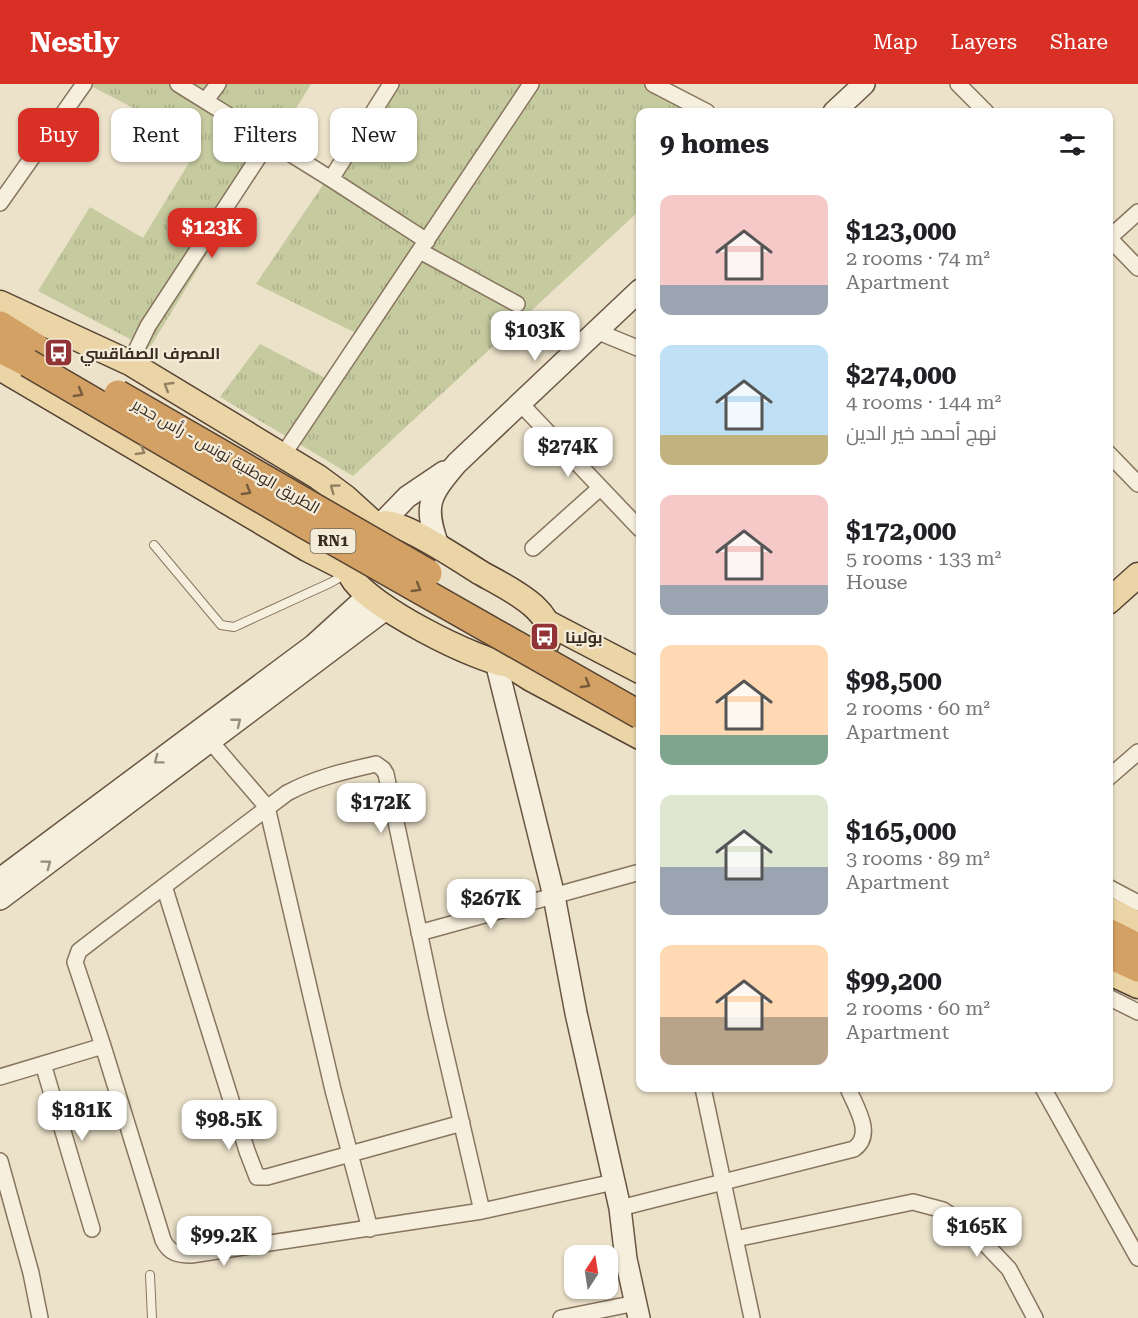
<!DOCTYPE html>
<html lang="en">
<head>
<meta charset="utf-8">
<style>
  :root { --surface:#fff; --page:#f6f6f6; --text:#202124; --muted:#757577; --accent:#d93025 }
  body { margin:0; font-family:"Roboto Serif",Cairo,serif; background:var(--page); color:var(--text); height:100vh; display:flex; flex-direction:column; font-size:22px; white-space:nowrap }
  * { box-sizing:border-box; margin:0 }
  p { font-size:20px; color:var(--muted) }
  .icon { flex:none; width:33px; height:33px; fill:none; stroke:currentColor; stroke-width:2; stroke-linecap:round; stroke-linejoin:round }
  .map { position:relative; flex:1; overflow:hidden }
  .panel { position:absolute; left:636px; top:24px; width:477px; height:984px; display:flex; flex-direction:column; background:var(--surface); border-radius:12px; box-shadow:0 2px 4px #0004 }
  .panel>* { flex:none }
  .guide { position:absolute; left:18px; top:24px; width:528px; height:54px; display:flex; gap:12px }
  .needle { width:39px; rotate:12deg }
  .controls { position:absolute; left:564px; top:1161px; display:grid; gap:12px }
  .controls a { display:grid; place-items:center; width:54px; height:54px; border-radius:12px; background:var(--surface); box-shadow:0 2px 4px #0004; font-size:30px }
  .price { position:absolute; translate:-50% -51px; padding:0 14px; border-radius:12px; background:#fff; color:#222; font-size:20px; line-height:39px; filter:drop-shadow(0 2px 3px #0008) }
  .price::after { content:''; position:absolute; left:50%; top:36px; width:18px; height:14px; margin-left:-9px; background:inherit; clip-path:polygon(0 0,100% 0,50% 100%) }
  .price.active { background:var(--accent); color:#fff }
  ul { padding:0; list-style:none }
  li { display:flex; align-items:center; gap:18px; height:150px; padding:0 24px }
  li span { display:grid; place-items:center; flex:none; width:168px; height:120px; border-radius:12px; color:#555 }
  li>.icon { margin-inline-start:auto }
  span .icon { width:72px; height:72px; fill:#fffc; stroke-width:1 }
  li b { font-size:26px }
  h2 { display:flex; justify-content:space-between; align-items:center; height:72px; padding:0 24px; font-size:26px }
  .tag { padding:0 21px; border-radius:12px; background:var(--surface); box-shadow:0 2px 4px #0004; font-size:21px; line-height:54px }
  .tag.active { background:var(--accent); color:#fff }
  header { display:flex; align-items:center; gap:36px; box-sizing:border-box; height:84px; padding:0 30px; background:var(--accent); color:#fff }
  header strong { font-size:28px }
  nav { display:flex; gap:33px; margin-inline-start:auto; font-size:21px }
  .map>svg:first-child { display:block }
  .grass { fill:url(#grass-tufts) }
  .lines { fill:none; stroke-linecap:round; stroke-linejoin:round }
  .lane-casing { stroke:#887560; stroke-width:10 }
  .street-casing { stroke:#887560; stroke-width:18 }
  .secondary-casing { stroke:#6a5643; stroke-width:24 }
  .primary-casing { stroke:#564333; stroke-width:27 }
  .highway-casing { stroke:#564333; stroke-width:30 }
  .lane { stroke:#f7efdd; stroke-width:8 }
  .street { stroke:#f7efdd; stroke-width:15 }
  .secondary { stroke:#f7efdd; stroke-width:21 }
  .primary { stroke:#ebd5a6; stroke-width:24 }
  .highway { stroke:#d3a163; stroke-width:27 }
  .highway-bridge-casing { stroke:#564333; stroke-width:30; stroke-linecap:butt }
  .highway-bridge { stroke:#d3a163; stroke-width:27 }
  .oneway { stroke:#928164 }
  .oneway2 { stroke:#775b3c }
  .oneway3 { stroke:#988e80 }
  .labels { text-anchor:middle; dominant-baseline:central; stroke-width:4.5; stroke-linejoin:round; paint-order:stroke }
  .shield { fill:#f4ecd9; stroke:#716659; stroke-width:1.5 }
  .shield-label { font-size:15px; font-weight:bold; fill:#392d22 }
  .poi-label { font-size:16px; font-weight:bold; fill:#392d22; stroke:#f4ecd9; text-anchor:start }
  .street-label { font-size:16px; fill:#392d22; stroke:#f4ecd9 }
</style>
</head>
<body>
<header>
<strong>Nestly</strong>
<nav><a>Map</a><a>Layers</a><a>Share</a></nav>
</header>
<div class="map">
<svg width="1138" height="1234" viewBox="0 0 1138 1234">
  <defs>
    <pattern id="grass-tufts" width="24" height="20" patternUnits="userSpaceOnUse" patternTransform="scale(1.5)"><rect width="24" height="20" fill="#c5ca9f"/><path d="M3 7l-1-3M5 7V3M7 7l1-3M15 17l-1-3M17 17v-4M19 17l1-3" fill="none" stroke="#aaae89"/></pattern>
  </defs>
  <rect width="100%" height="100%" fill="#ece2ca"/>
  <!-- grass -->
  <path class="grass" d="M87,0H311L149,265L38,207L90,123L143,154L201,59Z
    M391,0H644L699,28H640V126L353,392L220,313L260,260L331,297L360,251L256,200Z"/>
  <g class="lines">
    <defs>
      <path id="lane" d="M154,461L221,541L234,543L330,499L346,490
        M150,1191L152,1234"/>
      <path id="street" d="M178,0L331,95L427,157
        M653,0L707,28
        M958,0L986,28
        M206,16L218,0
        M331,95L391,0
        M0,119L84,0
        M1108,153L1138,184
        M1108,155L1138,128
        M420,167L517,220
        M596,247L640,265
        M130,279L148,242L269,57
        M520,319L640,445
        M1108,369L1138,400
        M283,371L531,0
        M533,464L600,404
        M211,658L267,723L333,1006L370,1145
        M1108,694L1138,668
        M164,802L247,1067L257,1093H267L462,1039
        M1108,803L1138,819
        M419,849L640,788
        M1108,913L1138,928
        M43,980L92,1145
        M0,993L103,962
        M703,1004L752,1234
        M1043,1004L1138,1174
        M0,1077L31,1189L40,1234
        M620,1124L854,1065C875,1050 855,1022 848,1004
        M482,1127L437,933L386,690L383,685L376,680C345,687 315,694 287,709L105,847L79,867L75,878L103,962L163,1156C169,1169 178,1171 191,1171L482,1127L614,1098
        M735,1155L913,1118L943,1126L969,1143L1009,1185L1035,1234
        M561,1234L636,1219"/>
      <path id="secondary" d="M834,28L864,0
        M381,440L407,413L444,388
        M439,464C423,421 429,412 457,379L640,206
        M496,578L554,812L576,929L620,1124L626,1175L639,1234
        M0,795L314,561L369,511
        M0,815L387,524"/>
      <path id="primary" d="M0,219L130,279L318,393L345,413L377,442
        M0,284L307,465L350,487
        M385,439C407,440 460,476 481,489C505,503 569,531 543,566C535,577 524,581 511,581C479,579 366,521 351,492C348,473 368,445 385,439Z
        M1108,518L1138,491
        M548,539L640,587
        M509,581L531,595L640,653
        M1108,825L1138,840
        M1108,888L1138,902"/>
      <path id="highway" d="M0,241L37,264
        M0,265L28,279
        M1108,848L1138,863
        M1108,870L1138,884"/>
    </defs>
    <!-- lane casing -->
    <use href="#lane" class="lane-casing"/>
    <!-- street casing -->
    <use href="#street" class="street-casing"/>
    <!-- secondary casing -->
    <use href="#secondary" class="secondary-casing"/>
    <!-- primary casing -->
    <use href="#primary" class="primary-casing"/>
    <!-- highway casing -->
    <use href="#highway" class="highway-casing"/>
    <!-- lane -->
    <use href="#lane" class="lane"/>
    <!-- street -->
    <use href="#street" class="street"/>
    <!-- secondary -->
    <use href="#secondary" class="secondary"/>
    <!-- primary -->
    <use href="#primary" class="primary"/>
    <!-- highway -->
    <use href="#highway" class="highway"/>
    <defs>
      <path id="highway-bridge" d="M28,279L302,439L640,631
        M118,310L428,489"/>
    </defs>
    <!-- highway-bridge casing -->
    <use href="#highway-bridge" class="highway-bridge-casing"/>
    <!-- highway-bridge -->
    <use href="#highway-bridge" class="highway-bridge"/>
  </g>
  <!-- one-way arrows -->
  <defs><path id="oneway-chevron" d="M-2-3.5L2.5 0L-2 3.5" fill="none" stroke-width="1.6" stroke-linecap="round" stroke-linejoin="round" transform="scale(1.5)"/></defs>
  <g class="oneway">
    <use href="#oneway-chevron" transform="translate(168 302) rotate(-149)"/>
    <use href="#oneway-chevron" transform="translate(141 367) rotate(31)"/>
    <use href="#oneway-chevron" transform="translate(334 404) rotate(-144)"/>
  </g>
  <g class="oneway2">
    <use href="#oneway-chevron" transform="translate(79 309) rotate(30)"/>
    <use href="#oneway-chevron" transform="translate(247 407) rotate(30)"/>
    <use href="#oneway-chevron" transform="translate(417 504) rotate(30)"/>
    <use href="#oneway-chevron" transform="translate(586 600) rotate(30)"/>
  </g>
  <g class="oneway3">
    <use href="#oneway-chevron" transform="translate(237 638) rotate(-38)"/>
    <use href="#oneway-chevron" transform="translate(158 676) rotate(143)"/>
    <use href="#oneway-chevron" transform="translate(47 780) rotate(-37)"/>
  </g>
  <!-- icons -->
  <defs>
    <symbol id="bus-square" viewBox="-11 -11 22 22"><rect x="-9" y="-9" width="18" height="18" rx="4" fill="#923435" stroke="#f4ecd9"/><path d="M-5-6H5V4H4V6H2V4H-2V6H-4V4H-5ZM-3.5-4V0h7V-4ZM-3.5 1.2v1.5H-2V1.2ZM2 1.2v1.5H3.5V1.2Z" fill="#fff"/></symbol>
  </defs>
  <g fill-rule="evenodd">
    <use href="#bus-square" x="42" y="252" width="33" height="33"/>
    <use href="#bus-square" x="528" y="536" width="33" height="33"/>
  </g>
  <g class="labels">
    <!-- shield labels -->
    <rect class="shield" x="310.5" y="445" width="45" height="24" rx="4.5"/>
    <g class="shield-label">
      <text x="333" y="457">RN1</text>
    </g>
    <!-- poi labels -->
    <g class="poi-label">
      <text x="80" y="269">المصرف الصفاقسي</text>
      <text x="565" y="553">بولينا</text>
    </g>
    <!-- street labels -->
    <g class="street-label">
      <text transform="translate(226 372) rotate(30)">الطريق الوطنية تونس - رأس جدير</text>
    </g>
  </g>
</svg>
<div class="controls">
<a><svg class="needle" viewBox="-14 -14 28 28"><path d="M0-13l5 13h-10z" fill="#e53935"/><path d="M0 13l5-13h-10z" fill="#757577"/></svg></a>
</div>
<b class="price active" style="left:212px;top:175px">$123K</b>
<b class="price" style="left:535px;top:278px">$103K</b>
<b class="price" style="left:568px;top:394px">$274K</b>
<b class="price" style="left:381px;top:750px">$172K</b>
<b class="price" style="left:491px;top:846px">$267K</b>
<b class="price" style="left:82px;top:1058px">$181K</b>
<b class="price" style="left:229px;top:1067px">$98.5K</b>
<b class="price" style="left:977px;top:1174px">$165K</b>
<b class="price" style="left:224px;top:1183px">$99.2K</b>
<div class="guide">
<a class="tag active">Buy</a>
<a class="tag">Rent</a>
<a class="tag">Filters</a>
<a class="tag">New</a>
</div>
<section class="panel">
<h2>9 homes<svg class="icon" aria-label="filters" viewBox="0 0 24 24"><path d="M4 7h16M4 17h16"/><circle cx="9" cy="7" r="2"/><circle cx="15" cy="17" r="2"/></svg></h2>
<ul>
<li><span style="background:linear-gradient(#f6c9c9 75%,#9aa5b1 0)"><svg class="icon" aria-label="home" viewBox="0 0 24 24"><path d="M3 11l9-7 9 7M6 9v11h12V9"/></svg></span><div><b>$123,000</b><p>2 rooms · 74 m²</p><p>Apartment</p></div></li>
<li><span style="background:linear-gradient(#bfe0f5 75%,#c2b280 0)"><svg class="icon" aria-label="home" viewBox="0 0 24 24"><path d="M3 11l9-7 9 7M6 9v11h12V9"/></svg></span><div><b>$274,000</b><p>4 rooms · 144 m²</p><p>نهج أحمد خير الدين</p></div></li>
<li><span style="background:linear-gradient(#f6c9c9 75%,#9aa5b1 0)"><svg class="icon" aria-label="home" viewBox="0 0 24 24"><path d="M3 11l9-7 9 7M6 9v11h12V9"/></svg></span><div><b>$172,000</b><p>5 rooms · 133 m²</p><p>House</p></div></li>
<li><span style="background:linear-gradient(#ffd9b3 75%,#7fa58c 0)"><svg class="icon" aria-label="home" viewBox="0 0 24 24"><path d="M3 11l9-7 9 7M6 9v11h12V9"/></svg></span><div><b>$98,500</b><p>2 rooms · 60 m²</p><p>Apartment</p></div></li>
<li><span style="background:linear-gradient(#dfe7d0 60%,#9aa5b1 0)"><svg class="icon" aria-label="home" viewBox="0 0 24 24"><path d="M3 11l9-7 9 7M6 9v11h12V9"/></svg></span><div><b>$165,000</b><p>3 rooms · 89 m²</p><p>Apartment</p></div></li>
<li><span style="background:linear-gradient(#ffd9b3 60%,#b9a48a 0)"><svg class="icon" aria-label="home" viewBox="0 0 24 24"><path d="M3 11l9-7 9 7M6 9v11h12V9"/></svg></span><div><b>$99,200</b><p>2 rooms · 60 m²</p><p>Apartment</p></div></li>
</ul>
</section>
</div>
</body>
</html>
